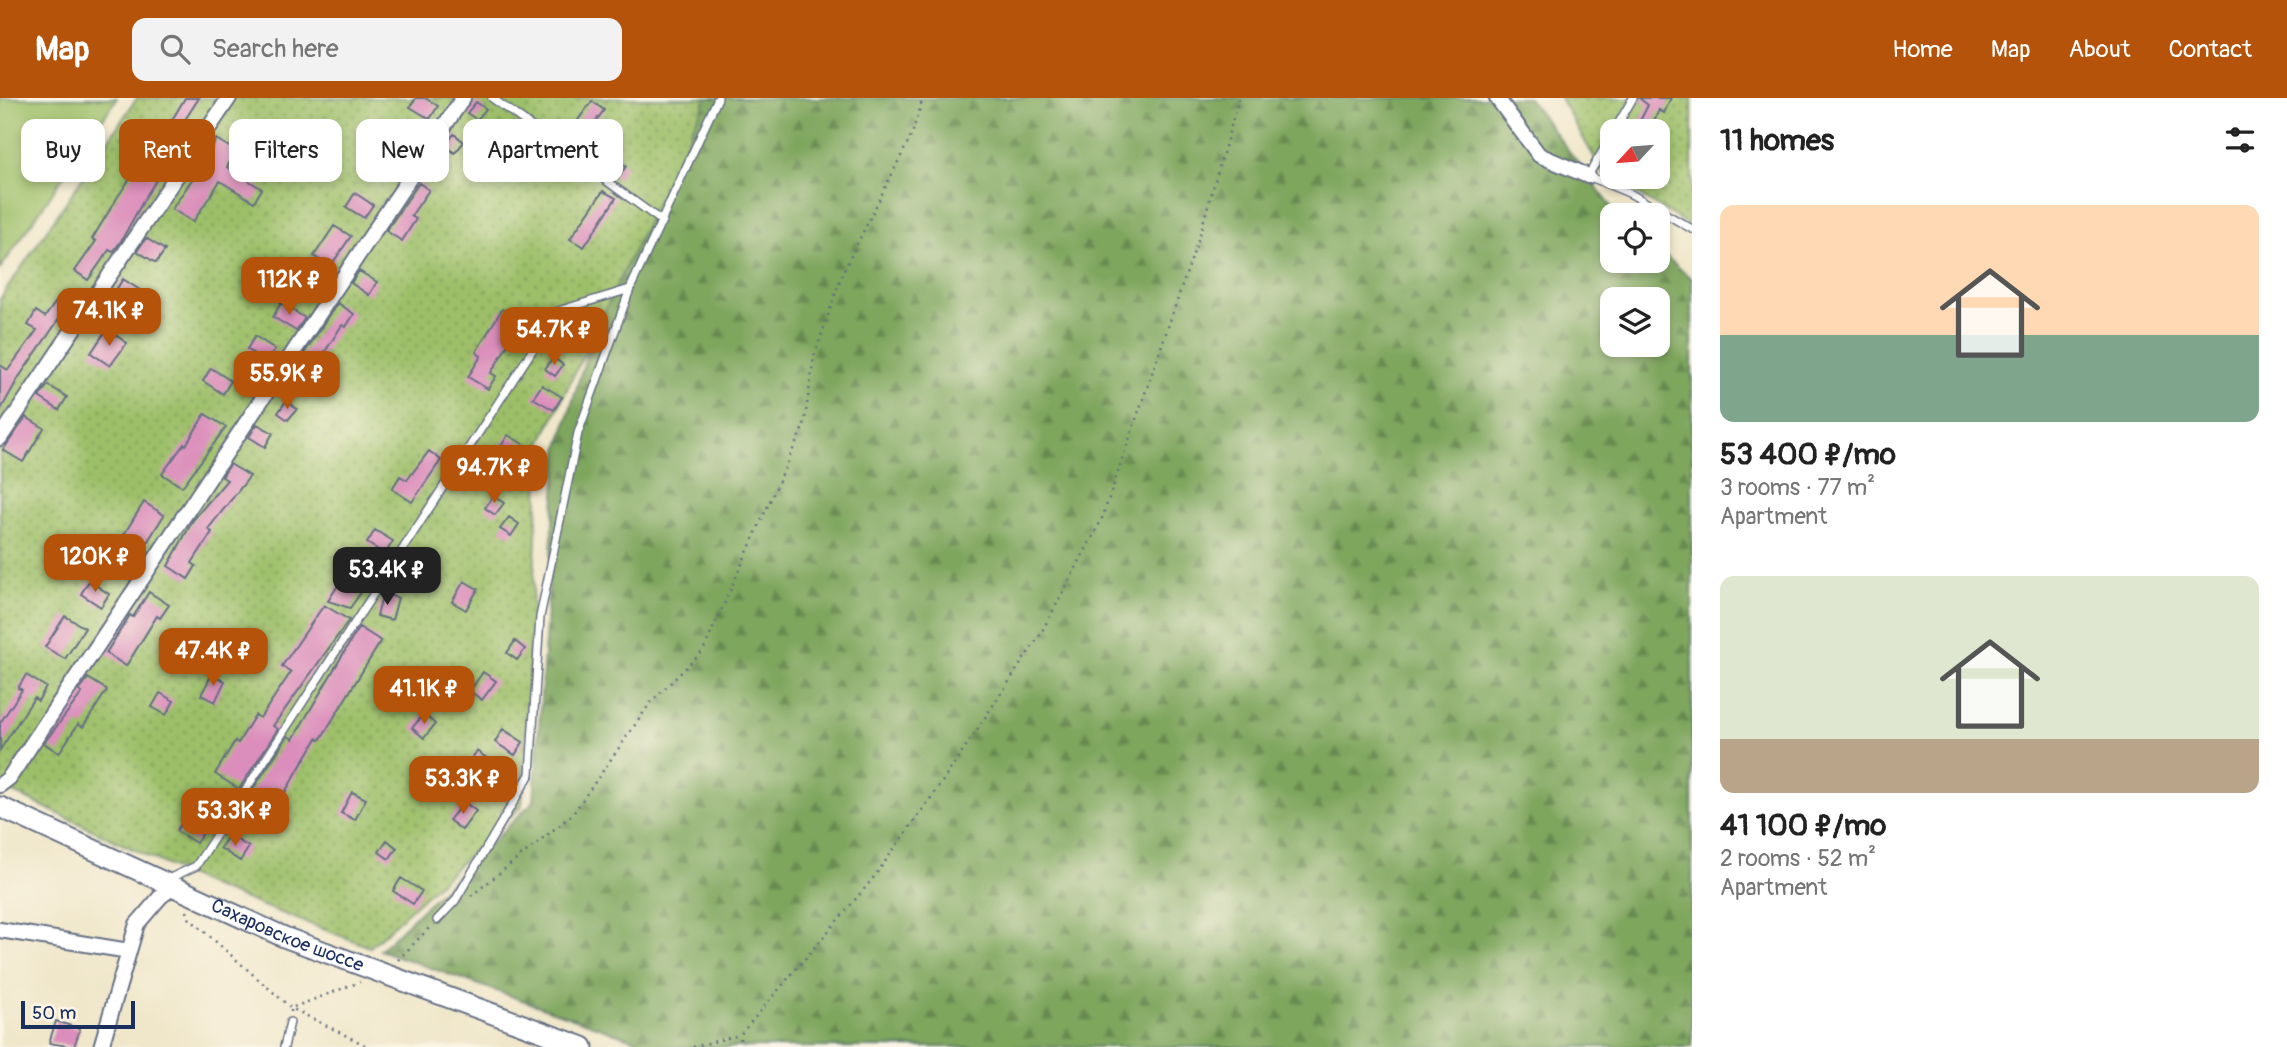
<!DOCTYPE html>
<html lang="en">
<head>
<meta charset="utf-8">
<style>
  :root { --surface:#fff; --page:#f2f2f2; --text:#222; --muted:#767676; --accent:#b45309 }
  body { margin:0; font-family:Pangolin,sans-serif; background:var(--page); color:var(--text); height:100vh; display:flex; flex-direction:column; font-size:26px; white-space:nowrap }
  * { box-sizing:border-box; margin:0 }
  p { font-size:23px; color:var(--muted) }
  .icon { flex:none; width:38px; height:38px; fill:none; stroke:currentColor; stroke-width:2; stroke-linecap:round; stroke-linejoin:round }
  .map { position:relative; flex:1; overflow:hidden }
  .panel { display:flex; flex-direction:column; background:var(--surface); width:595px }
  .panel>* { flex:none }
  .banner { position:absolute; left:21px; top:21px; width:665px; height:63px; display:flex; gap:14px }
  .needle { width:46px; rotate:244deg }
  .tools { position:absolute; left:1600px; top:21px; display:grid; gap:14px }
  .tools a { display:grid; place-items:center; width:70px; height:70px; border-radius:14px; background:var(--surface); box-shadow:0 4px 10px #0003; font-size:35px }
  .scale { position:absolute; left:21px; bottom:18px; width:114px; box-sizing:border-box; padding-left:7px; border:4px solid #1b2f5e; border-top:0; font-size:19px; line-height:24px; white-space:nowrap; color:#1b2f5e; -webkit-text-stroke:5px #fcf5e5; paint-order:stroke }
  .price { position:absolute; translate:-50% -60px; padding:0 16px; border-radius:14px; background:var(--accent); color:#fff; font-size:23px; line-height:46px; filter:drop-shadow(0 2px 4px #0008) }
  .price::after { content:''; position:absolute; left:50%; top:42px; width:21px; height:16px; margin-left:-10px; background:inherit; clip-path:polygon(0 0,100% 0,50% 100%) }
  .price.active { background:#222; color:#fff }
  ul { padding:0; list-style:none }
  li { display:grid; align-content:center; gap:14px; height:371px; padding:0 28px }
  li span { display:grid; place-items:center; height:217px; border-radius:14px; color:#555 }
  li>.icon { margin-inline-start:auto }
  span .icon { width:126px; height:126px; fill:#fffc; stroke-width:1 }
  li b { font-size:30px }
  h2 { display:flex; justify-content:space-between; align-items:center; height:84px; padding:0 28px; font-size:30px }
  .chip { padding:0 24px; border-radius:14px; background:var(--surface); box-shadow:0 4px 10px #0003; font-size:24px; line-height:63px }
  .chip.active { background:var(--accent); color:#fff }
  header { display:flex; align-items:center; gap:42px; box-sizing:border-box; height:98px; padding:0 35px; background:var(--accent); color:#fff }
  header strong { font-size:33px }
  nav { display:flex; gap:38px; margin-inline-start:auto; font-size:24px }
  .search { width:490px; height:63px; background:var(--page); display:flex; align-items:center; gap:18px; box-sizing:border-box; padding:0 24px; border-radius:14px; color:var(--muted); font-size:26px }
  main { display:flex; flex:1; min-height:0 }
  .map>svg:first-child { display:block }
  .grass { fill:#9dbf69; stroke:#5c7764; stroke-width:2 }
  .forest { fill:url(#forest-firs); stroke:#4c6a5e; stroke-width:2; fill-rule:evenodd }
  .park { fill:url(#park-dots); stroke:#5c7764; stroke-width:2; fill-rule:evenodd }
  .building { fill:#db8ebb }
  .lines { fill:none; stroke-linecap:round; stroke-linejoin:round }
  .service-casing { stroke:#666f84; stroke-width:10 }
  .minor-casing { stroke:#666f84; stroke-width:18 }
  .secondary-casing { stroke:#666f84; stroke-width:23 }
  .path { stroke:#666f84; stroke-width:2.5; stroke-dasharray:2 5; stroke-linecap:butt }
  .service { stroke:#fff; stroke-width:7 }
  .minor { stroke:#fff; stroke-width:14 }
  .secondary { stroke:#fff; stroke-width:19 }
  .labels { text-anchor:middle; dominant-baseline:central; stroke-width:5; stroke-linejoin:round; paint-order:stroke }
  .street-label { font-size:19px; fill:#1b2f5e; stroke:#fcf5e5 }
</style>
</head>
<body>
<header>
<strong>Map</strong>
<div class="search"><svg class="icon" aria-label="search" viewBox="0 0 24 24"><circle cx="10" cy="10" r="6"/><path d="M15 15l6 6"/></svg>Search here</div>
<nav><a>Home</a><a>Map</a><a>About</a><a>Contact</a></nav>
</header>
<main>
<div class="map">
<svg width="1692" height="949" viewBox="0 0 1692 949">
  <defs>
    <pattern id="forest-firs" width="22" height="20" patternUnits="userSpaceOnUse" patternTransform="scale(1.75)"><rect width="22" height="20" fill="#7ea65d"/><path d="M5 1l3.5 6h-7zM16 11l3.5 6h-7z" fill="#668850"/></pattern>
    <pattern id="park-dots" width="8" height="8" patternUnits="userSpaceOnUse" patternTransform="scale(1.75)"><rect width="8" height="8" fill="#9dbf69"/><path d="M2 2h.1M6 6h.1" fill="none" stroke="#7f9c5a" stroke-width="1.8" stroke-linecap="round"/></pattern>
  </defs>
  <rect width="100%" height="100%" fill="#fcf5e5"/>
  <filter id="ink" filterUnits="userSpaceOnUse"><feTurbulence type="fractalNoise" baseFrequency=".0143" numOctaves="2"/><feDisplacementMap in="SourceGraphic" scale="14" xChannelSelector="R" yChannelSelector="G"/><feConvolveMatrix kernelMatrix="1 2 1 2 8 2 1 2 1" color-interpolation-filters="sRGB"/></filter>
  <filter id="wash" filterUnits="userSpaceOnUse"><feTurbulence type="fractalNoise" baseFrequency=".00686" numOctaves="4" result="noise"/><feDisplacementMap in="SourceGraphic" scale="28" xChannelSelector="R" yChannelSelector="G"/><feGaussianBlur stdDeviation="1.57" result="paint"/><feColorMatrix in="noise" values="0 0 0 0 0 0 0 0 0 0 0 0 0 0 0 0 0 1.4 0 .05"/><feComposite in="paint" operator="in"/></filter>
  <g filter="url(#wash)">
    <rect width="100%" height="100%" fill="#f0e7cb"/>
    <!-- grass -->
    <path class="grass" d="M0,0H117L0,171Z"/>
    <!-- forest -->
    <path class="forest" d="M690,0H1528L1618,117H1612V163H1657V151L1692,181V949H655L380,852L534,703L558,352L628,118ZM1612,201H1657V247H1612Z"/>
    <!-- park -->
    <path class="park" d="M137,0H707L541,345L522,708L370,849L211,788L0,688V201Z
      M1560,0H1692V129L1604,76ZM1612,33H1657V79H1612Z"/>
    <g id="blocks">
      <!-- building -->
      <path class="building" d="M185,0H199L181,28L191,34L169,72L165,69L146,98L121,143L113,154L109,152L88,182L75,173L96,143L92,141L117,100L135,73L140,76Z
        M416,0H425L438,8L430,21L410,9Z
        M1639,0H1671L1664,15L1659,12L1649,33H1635L1648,7Z
        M592,3L604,12L590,31L578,22Z
        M476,4L486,11L477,22L467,15Z
        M513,32L523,39L515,50L505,43Z
        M454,36L464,44L455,55L445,48Z
        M216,41L236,53L227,69L262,91L254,104L220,83L193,124L172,111L210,55Z
        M554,53L567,62L558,79L544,72Z
        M382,54L402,66L394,80L374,67Z
        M606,55L626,68L618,81L598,69Z
        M419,85L429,92L411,118L416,121L402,143L386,133Z
        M603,93L616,100L584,149L570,141Z
        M355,95L373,107L364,120L346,109Z
        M334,128L351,138L330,169L314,158Z
        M146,140L165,152L156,165L137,153Z
        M359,173L377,184L369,197L351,185Z
        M123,181L143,194L134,207L130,204L116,227L96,214L105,202L108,204Z
        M63,194L73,201L19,279L0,313V267L8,272L37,232L28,227L36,213L45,219Z
        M281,205L305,220L296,233L273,219Z
        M338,205L354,216L346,229L342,227L314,271L318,273L310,286L291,275Z
        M502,211L522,223L491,275L496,278L488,291L468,279L481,258L476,254Z
        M107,231L127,245L110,268L91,255Z
        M255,238L275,251L255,282L245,274L257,258L247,251Z
        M553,259L563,267L555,278L545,271Z
        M211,270L231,283L223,296L203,283Z
        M48,287L67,299L59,312L39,299Z
        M542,287L562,299L554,312L533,300Z
        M286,303L297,311L288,322L278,315Z
        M205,316L226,329L182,389L162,376L184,346L186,347Z
        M26,319L44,330L23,364L3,352Z
        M257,326L273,335L265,349L249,339Z
        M508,337L528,349L520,363L500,350Z
        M429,353L441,362L412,404L392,391L400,378L407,382Z
        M230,366L250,378L208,431L212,434L192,465L196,468L188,481L168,468L193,422L227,382L222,379Z
        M493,398L504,405L495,417L485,410Z
        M144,404L164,417L143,451L123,438Z
        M509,419L519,426L511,438L500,431Z
        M375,432L393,443L385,456L367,445Z
        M349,470L369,483L350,510L328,503Z
        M89,483L109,496L101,509L81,496Z
        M464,483L478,491L466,512L452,504Z
        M149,494L169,507L160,520L157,518L126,568L106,555L130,517L133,519Z
        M383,495L398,500L392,522L377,518Z
        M324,507L349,522L273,628L278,631L239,691L215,676L235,643L238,645L255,617L260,620L291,574L282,568Z
        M65,518L85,530L65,561L45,549Z
        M359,529L381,543L320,642L317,640L265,728L245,715L254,700L249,697L288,638L293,641Z
        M515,543L525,551L517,562L507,555Z
        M483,574L496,583L482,602L470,593Z
        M212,576L225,583L215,604L201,597Z
        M26,577L46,589L38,603L34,600L0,652V625L22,592L18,590Z
        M88,580L107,592L83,629L78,626L59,655L44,645L82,595L79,593Z
        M160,595L174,603L166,617L152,609Z
        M424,616L435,626L424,640L412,630Z
        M503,631L523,644L515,657L495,644Z
        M477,653L489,662L475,681L463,672Z
        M352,694L366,701L355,722L341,715Z
        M200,698L220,710L196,745L176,733Z
        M464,704L476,713L462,732L449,722Z
        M229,737L249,749L240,763L220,750Z
        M387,742L397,750L389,761L379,754Z
        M401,780L422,793L413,806L393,793Z
        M56,923L80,931L74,949L49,945Z"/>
    </g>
  </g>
  <g filter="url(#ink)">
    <use href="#blocks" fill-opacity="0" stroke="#666f84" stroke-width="2"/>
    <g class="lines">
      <defs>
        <path id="service" d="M492,0L663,124
          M1614,33L1633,0
          M1612,37L1588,78L1631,96L1692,131
          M168,781L196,768L558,213L630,191L718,0
          M437,822L455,803L530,676L540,519L578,335L630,191
          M284,949L290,924"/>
        <path id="minor" d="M1497,0L1539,57L1588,78
          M0,340L229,0
          M0,687L9,680L463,0
          M0,832L129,853
          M101,949L137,826L161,798L175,788"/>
        <g id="secondary">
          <path id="s1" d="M0,709L284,839L583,949"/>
        </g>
      </defs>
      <!-- service casing -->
      <use href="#service" class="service-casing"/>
      <!-- minor casing -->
      <use href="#minor" class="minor-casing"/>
      <!-- secondary casing -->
      <use href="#secondary" class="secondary-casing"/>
      <!-- path -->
      <path class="path" d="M471,798L572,717L651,604L703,553L804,327L814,259L842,176L912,36L923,0
        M187,813L189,820L291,910L369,949
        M398,862L430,829
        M291,914V910L360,884
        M693,949L740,937
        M740,949V937L871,783L938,690L1040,537L1101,423L1199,139L1239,0"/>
      <!-- service -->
      <use href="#service" class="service"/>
      <!-- minor -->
      <use href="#minor" class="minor"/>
      <!-- secondary -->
      <use href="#secondary" class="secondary"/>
    </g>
  </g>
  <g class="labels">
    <!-- street labels -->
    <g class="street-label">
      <text stroke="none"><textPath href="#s1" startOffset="315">Сахаровское шоссе</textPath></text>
    </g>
  </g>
</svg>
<div class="tools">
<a><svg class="needle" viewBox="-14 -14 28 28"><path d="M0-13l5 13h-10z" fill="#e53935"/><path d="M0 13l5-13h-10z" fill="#767676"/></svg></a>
<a><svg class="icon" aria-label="locate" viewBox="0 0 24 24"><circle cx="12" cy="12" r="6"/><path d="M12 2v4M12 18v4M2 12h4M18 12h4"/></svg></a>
<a><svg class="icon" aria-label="layers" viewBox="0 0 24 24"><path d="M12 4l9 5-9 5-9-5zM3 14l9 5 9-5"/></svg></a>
</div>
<div class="scale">50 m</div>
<b class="price" style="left:289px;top:219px">112K ₽</b>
<b class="price" style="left:109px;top:250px">74.1K ₽</b>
<b class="price" style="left:554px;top:269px">54.7K ₽</b>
<b class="price" style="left:287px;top:313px">55.9K ₽</b>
<b class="price" style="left:494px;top:407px">94.7K ₽</b>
<b class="price" style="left:95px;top:496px">120K ₽</b>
<b class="price active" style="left:387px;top:509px">53.4K ₽</b>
<b class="price" style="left:213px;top:590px">47.4K ₽</b>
<b class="price" style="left:424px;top:628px">41.1K ₽</b>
<b class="price" style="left:463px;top:718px">53.3K ₽</b>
<b class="price" style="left:235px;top:750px">53.3K ₽</b>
<div class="banner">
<a class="chip">Buy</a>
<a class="chip active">Rent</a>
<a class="chip">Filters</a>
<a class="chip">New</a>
<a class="chip">Apartment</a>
</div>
</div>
<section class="panel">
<h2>11 homes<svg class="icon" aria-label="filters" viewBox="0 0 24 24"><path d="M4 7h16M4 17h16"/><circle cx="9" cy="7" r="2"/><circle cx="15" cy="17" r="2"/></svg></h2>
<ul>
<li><span style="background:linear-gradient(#ffd9b3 60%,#7fa58c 0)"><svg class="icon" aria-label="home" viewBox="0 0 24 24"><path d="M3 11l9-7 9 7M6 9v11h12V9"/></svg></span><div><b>53 400 ₽/mo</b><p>3 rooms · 77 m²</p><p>Apartment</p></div></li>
<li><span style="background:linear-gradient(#dfe7d0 75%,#b9a48a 0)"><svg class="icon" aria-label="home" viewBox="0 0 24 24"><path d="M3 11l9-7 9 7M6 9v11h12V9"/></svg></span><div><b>41 100 ₽/mo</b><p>2 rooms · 52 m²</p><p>Apartment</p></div></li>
</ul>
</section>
</main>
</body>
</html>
